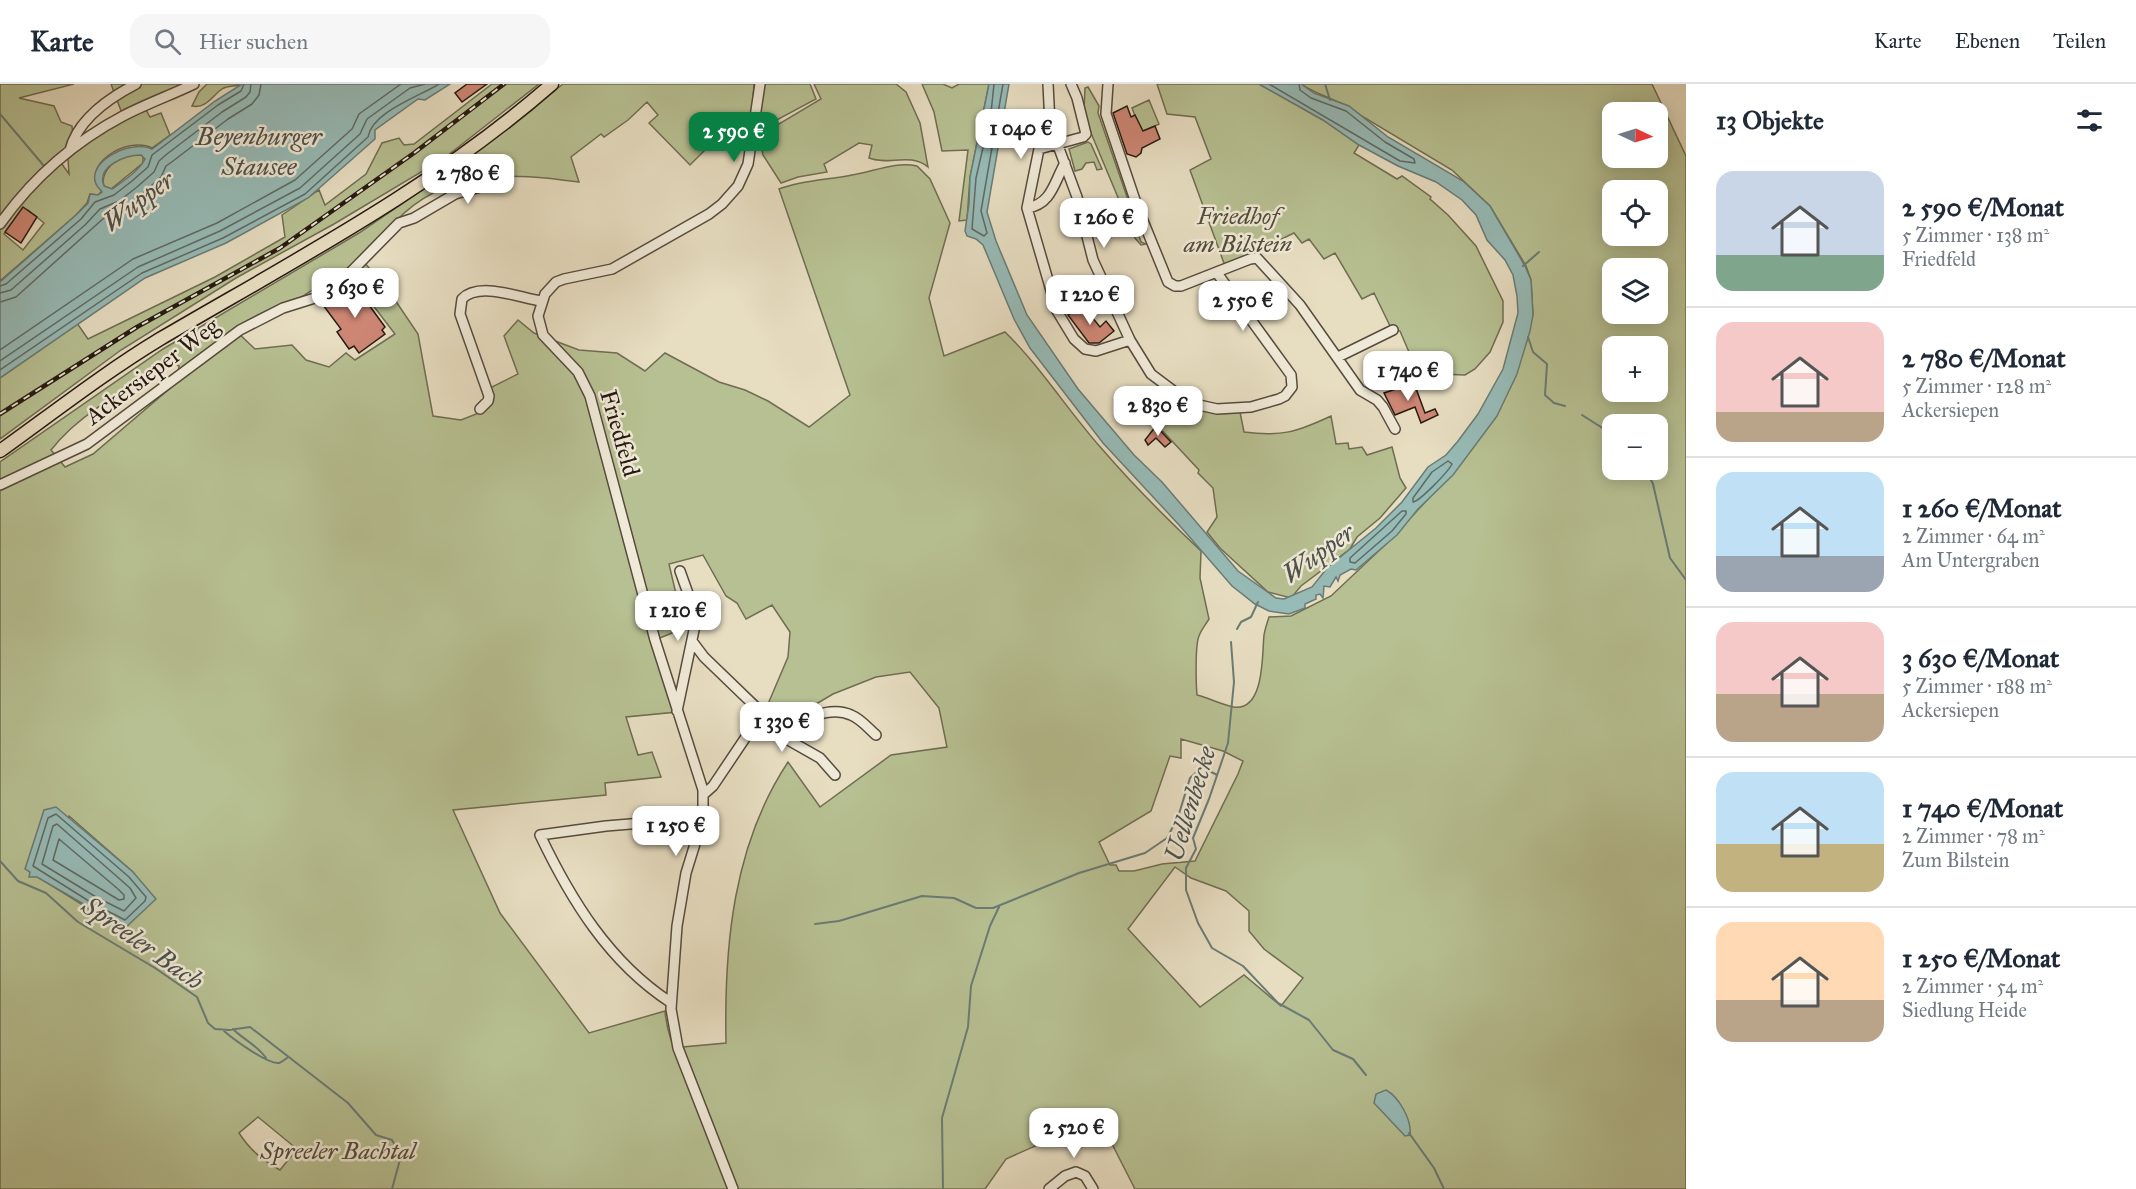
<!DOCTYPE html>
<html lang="de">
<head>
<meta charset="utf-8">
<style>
  :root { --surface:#fff; --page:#f6f6f7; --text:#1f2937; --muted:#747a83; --line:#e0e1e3; --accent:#0b8043 }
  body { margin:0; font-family:"IM FELL Great Primer",serif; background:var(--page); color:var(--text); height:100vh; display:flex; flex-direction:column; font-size:22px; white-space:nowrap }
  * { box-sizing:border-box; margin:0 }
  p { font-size:20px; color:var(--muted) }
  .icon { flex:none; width:33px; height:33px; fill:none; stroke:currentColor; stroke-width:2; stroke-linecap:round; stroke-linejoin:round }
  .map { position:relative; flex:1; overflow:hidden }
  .drawer { display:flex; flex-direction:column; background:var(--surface); width:450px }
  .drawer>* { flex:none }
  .needle { width:39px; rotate:94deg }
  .fabs { position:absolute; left:1602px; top:18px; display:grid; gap:12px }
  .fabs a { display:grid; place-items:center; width:66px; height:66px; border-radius:12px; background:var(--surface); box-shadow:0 3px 15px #0003; font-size:30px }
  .price { position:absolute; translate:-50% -51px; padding:0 14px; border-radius:12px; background:#fff; color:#222; font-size:20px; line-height:39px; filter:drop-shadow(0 2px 3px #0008) }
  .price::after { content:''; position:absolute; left:50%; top:36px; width:18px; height:14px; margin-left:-9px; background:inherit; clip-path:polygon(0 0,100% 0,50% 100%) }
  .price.current { background:var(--accent); color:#fff }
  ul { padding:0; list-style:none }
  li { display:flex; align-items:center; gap:18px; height:150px; padding:0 30px }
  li+li { border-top:2px solid var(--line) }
  li span { display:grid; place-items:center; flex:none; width:168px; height:120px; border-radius:18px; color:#555 }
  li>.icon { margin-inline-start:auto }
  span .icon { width:72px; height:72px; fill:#fffc; stroke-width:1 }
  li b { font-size:26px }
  h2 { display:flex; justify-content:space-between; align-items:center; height:72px; padding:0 30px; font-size:26px }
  header { display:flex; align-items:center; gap:36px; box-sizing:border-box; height:84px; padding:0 30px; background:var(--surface); border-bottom:2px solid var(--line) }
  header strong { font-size:28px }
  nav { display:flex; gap:33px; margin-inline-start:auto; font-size:21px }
  .search { width:420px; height:54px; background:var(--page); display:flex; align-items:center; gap:15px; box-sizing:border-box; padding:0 21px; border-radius:18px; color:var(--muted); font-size:22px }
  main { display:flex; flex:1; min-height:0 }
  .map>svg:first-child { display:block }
  .green { fill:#b7c092; stroke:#6f6d52; stroke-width:1.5; fill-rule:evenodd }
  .water { fill:#97bbb7; stroke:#6a7b75; stroke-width:1.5; fill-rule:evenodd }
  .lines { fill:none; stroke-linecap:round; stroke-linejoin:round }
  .shore { stroke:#5f6a64; stroke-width:1.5 }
  .stream { stroke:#6a7b75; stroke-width:2 }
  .building { fill:#cd8674; stroke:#271a12; stroke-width:1.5 }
  .minor-casing { stroke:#574b3e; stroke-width:12 }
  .major-casing { stroke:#271a12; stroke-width:15 }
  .minor { stroke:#efe9d7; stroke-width:9 }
  .major { stroke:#e7ddc1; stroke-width:12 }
  .rail-casing { stroke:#271a12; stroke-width:4.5 }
  .rail { stroke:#efe9d7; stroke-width:2; stroke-dasharray:7; stroke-linecap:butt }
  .labels { text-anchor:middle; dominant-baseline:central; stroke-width:5; stroke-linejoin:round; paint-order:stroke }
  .park-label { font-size:24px; font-style:italic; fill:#524c38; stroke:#efe9d7 }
  .street-label { font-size:24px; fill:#271a12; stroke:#efe9d7 }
  .water-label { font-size:26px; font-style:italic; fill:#4e524c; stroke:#efe9d7 }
</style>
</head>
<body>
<header>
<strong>Karte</strong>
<div class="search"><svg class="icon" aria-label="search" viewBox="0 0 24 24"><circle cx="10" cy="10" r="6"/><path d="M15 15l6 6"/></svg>Hier suchen</div>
<nav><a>Karte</a><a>Ebenen</a><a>Teilen</a></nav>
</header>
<main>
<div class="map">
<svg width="1686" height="1105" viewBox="0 0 1686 1105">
  <rect width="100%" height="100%" fill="#e7ddc1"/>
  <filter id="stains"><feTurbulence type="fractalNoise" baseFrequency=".00333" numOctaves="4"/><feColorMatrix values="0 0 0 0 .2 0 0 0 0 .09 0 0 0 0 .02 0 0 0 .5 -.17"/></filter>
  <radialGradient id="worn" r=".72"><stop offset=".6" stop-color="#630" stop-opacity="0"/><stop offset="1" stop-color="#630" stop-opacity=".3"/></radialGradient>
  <!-- green -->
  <path class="green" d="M0,0H74L19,14L54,22L61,38L72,42L73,54L59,76L69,90L68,75C90,53 119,38 146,26L150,33L161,29L170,51L152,64C127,51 77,83 102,107L98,111L90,110L87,119L76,131L0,197ZM28,126L44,139L23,166L4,150Z
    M111,0H194L123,32Z
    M207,0H242C236,3 228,1 222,5C212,12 206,25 192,22L199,8Z
    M492,0H539L443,75L334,140L236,194L121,266L0,355V294L77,239L88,255L215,193L285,153L282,131L319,106L325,121L366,90L382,59L399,54L404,61L414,60Z
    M563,0H754L752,30L744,60L715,56L690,81L649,39L658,31L647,18L628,36L604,53L601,50L571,73L579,98C511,89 447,83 395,138C383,151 374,165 364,178L391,210L418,250L433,332L461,336L484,327L490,304L518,290L504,252L518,236L534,249L579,266L617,269L645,287L665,269L719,298L745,306L768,317L809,343L850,311L779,105C803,96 827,96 852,91C873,88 896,77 917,82L930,95L950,139L929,214L944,272L1005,248C1041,283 1068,327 1102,365C1133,401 1167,435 1201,467L1200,494L1209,535C1206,540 1201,546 1199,552C1195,561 1196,600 1197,611C1209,614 1222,621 1234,623C1265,627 1262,569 1264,551C1265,545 1267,539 1269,533L1291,532L1331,512L1385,461L1460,381L1533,231L1531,196L1526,182L1490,122L1452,86L1360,31C1342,16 1320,13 1301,0H1652L1686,72V1105H1135L1112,1060L1071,1046L1006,1075L985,1105H738L683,963L726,959C724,862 733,761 788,678L820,723L891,671L947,663L939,624L910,588L876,593L833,610L801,629L778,632L765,627L788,573L790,548L772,521L746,535L737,519L726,512L703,471L669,480L684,544L655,556L677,628L626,633L638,671L652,668L661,693L605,699L606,711L453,726L500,829L589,949L665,927C667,953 677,970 687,993C702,1030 715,1068 729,1105H0V378L163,265L359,149L470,73ZM1612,28H1658V74H1612ZM1612,106H1658V152H1612ZM1612,184H1658V230H1612ZM337,195L359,203L395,250L355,276L346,269L329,283L306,276L292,261L255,265L235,246C255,230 271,230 291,219C308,211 318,199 337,195ZM1612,262H1658V308H1612ZM173,279L179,282L178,291L168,306L93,370L65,383L51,366C81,327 131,303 173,279ZM1612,340H1658V386H1612ZM1181,655L1223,667L1243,677L1238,690L1195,777L1162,780L1134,787H1119L1116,781H1110L1099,758L1151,727L1170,672L1181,674ZM69,732L133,788L152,813L89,825L30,788ZM1175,783L1191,794L1226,807L1249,827V847L1264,865L1303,894L1281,922L1244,891L1200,923L1128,845ZM258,1033L297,1065L280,1086C262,1076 250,1066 239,1049Z
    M763,0H810L816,15L758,46Z
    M814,0H896L906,8L920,39L928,83C910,68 888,82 869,74L872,61L859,59L824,80L827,88L798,93L781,99L763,71L759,52L821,15Z
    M922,0H943L952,4L959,0H989L970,93L967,136L959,137L968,66L942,67L934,28Z
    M1157,0H1259L1323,36L1359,61L1354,69L1397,95L1402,92L1431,113L1430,115L1448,131L1476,162L1503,217V238L1490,268L1475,285L1465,291L1439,290L1421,296L1400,247L1391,244L1374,209L1362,215L1335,169L1324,175L1309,155L1302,159L1294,149L1225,182L1190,86L1211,75L1195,33L1167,30Z
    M1088,3L1099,22L1098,29L1134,133L1133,136L1141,158L1146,160L1141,161L1135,154L1086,37L1084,28L1085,4Z
    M1149,16L1159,40L1141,48L1132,24Z
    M1088,58L1091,60L1102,85L1097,86L1094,78L1086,79L1082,85L1075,87L1069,65Z
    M137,70L143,72V79L111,105L104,102C100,91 112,77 122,73C126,71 132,71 137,70Z
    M1164,306L1183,317L1240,328L1244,348C1281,353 1297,348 1331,332L1336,360L1348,359L1349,365L1362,363L1367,371L1392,363L1400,394L1406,404L1380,434L1357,453L1350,465L1301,502L1291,514L1268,508L1220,464L1207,448L1217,433L1213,404L1198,389L1199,386L1158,342L1173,327L1160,310Z"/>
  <!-- water -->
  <path class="water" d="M242,0H450L425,16L418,15L375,46V55L308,114L226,159L145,194L0,294V198L76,131L88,119L90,110L98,111L102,108C100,105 97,103 96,100C86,77 132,55 152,65L215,17ZM141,71L145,75C139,87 122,98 112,105L104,102C96,82 126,71 141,71Z
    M989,0H1009L987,128L996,157L1027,231L1078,305L1134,371L1162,398L1238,487L1276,514L1284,515L1312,503L1328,483L1376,444L1402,418L1428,383L1446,371L1458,357L1478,330L1503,285L1518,229L1517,212L1513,191L1505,176L1487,156L1476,131L1462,116L1436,98L1398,82L1359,61L1323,36L1259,0H1301L1314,9L1349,22L1388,53L1463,97L1490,122L1525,182L1531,196L1533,231L1530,247L1517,290L1497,332L1453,391L1418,425L1397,451L1356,486L1351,485L1340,491L1338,497L1336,493L1330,503L1324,502L1323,514L1320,510L1316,511V515L1305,520V524L1289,530L1269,527L1255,520L1232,502L1180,442L1103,359L1030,264L1014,235L983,161L976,155L967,152L965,147L969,120L970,93Z
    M56,723L133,788L156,815L125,844L37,793H29L30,788L25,785L44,726Z
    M1386,1006C1399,1013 1412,1036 1410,1051L1405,1052L1374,1019L1376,1010Z"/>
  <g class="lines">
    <!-- shore -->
    <path class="shore" d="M994,0L991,29L976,94L972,145L984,152L987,149L981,127L1003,0
      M1269,0L1400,77L1415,79L1414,75L1385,58L1346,27L1311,14L1300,6L1299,0
      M0,202L6,200L81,135L95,118L114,111L132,97L148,83L152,71L218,21L241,7L244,0
      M0,209L11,206L85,141L100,125L119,117L137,103L154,88L159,77L167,70L222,28L246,13L250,8L251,0
      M0,218L16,213L105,133L124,124L143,109L161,93L166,82L173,77L228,35L252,20L259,11L261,0
      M0,266L133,175L217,139L295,96L352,45L359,30L401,0
      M0,277L138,183L220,147L300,104L360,50L367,35L410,4L425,0
      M0,286L142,189L223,154L305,110L368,53C372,28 420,12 439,0
      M1448,377L1452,380C1448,388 1420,417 1413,418V414L1432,388Z
      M1402,427H1406V430L1392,447L1355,479L1350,478V474Z
      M56,730L129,793L146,813L145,817L125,836L92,819L33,782L48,734Z
      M57,740L130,804L136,814L124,827L96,813L42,780L53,742Z
      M59,755L118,805L124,811V815L119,816L53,776Z"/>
    <!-- stream -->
    <path class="stream" d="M1325,0L1330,16
      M0,30L44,82
      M1523,182L1539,168
      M1528,253L1533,268L1547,280L1545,311L1554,319L1565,322
      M1582,331L1612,350
      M1646,386L1653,400L1670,474L1686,496
      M1237,545L1241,538L1251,533L1258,518
      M1231,558L1234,598L1228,659L1209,715L1193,754L1196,765L1186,784V806L1198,839L1212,864L1243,882L1278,919L1309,936L1333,966L1353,975L1366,991
      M0,777L18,797L46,809L78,838L155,884L197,913L208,939L215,945L229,946L250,943L348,1019L376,1051L392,1056L401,1072L392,1105
      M815,840L839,837L922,812L954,814L976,824H993L1079,789L1145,769L1167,754L1178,733L1190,694L1202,683L1217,691
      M233,945C244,956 257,961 266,974
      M224,947C232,954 268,981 279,979C282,978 284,976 287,974
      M1409,1049L1434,1084L1444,1105
      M943,1105L942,1034L968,943L971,902L990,842L999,823"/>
  </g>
  <!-- building -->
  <path class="building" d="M467,0H487L462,18L455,9Z
    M1127,22L1131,33L1135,31L1143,47L1155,42L1160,55L1142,64L1141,69L1136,73L1127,70L1113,29Z
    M23,123L37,133L21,159L5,148Z
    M353,199L385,243L382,246L385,250L359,269L354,262L349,265L337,248L341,245L323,221Z
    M1082,221L1100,243L1106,237L1114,247L1099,259H1089L1068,231Z
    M1414,299L1425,329L1435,325L1438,331L1421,339L1415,323L1395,331L1384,309Z
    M1156,342L1171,358L1165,363L1156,354L1148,361L1145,356Z"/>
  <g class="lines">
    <defs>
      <path id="minor" d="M1048,0L1050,40L1077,113L1093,176L1130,256L1151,290L1179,311L1199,321L1217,325L1251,323L1279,315L1285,312L1292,303L1291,291L1217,189
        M1071,0L1077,14L1086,50L1083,53L1039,65L1027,124L1057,227L1074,255L1085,265L1096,267L1130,256
        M1108,0L1106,30L1137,122L1168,198L1175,202H1181L1250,175L1257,174L1300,221L1360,306L1377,316L1383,323L1395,345
        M70,66C78,35 109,14 136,0
        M1027,124C1052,120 1054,98 1065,79
        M0,140C32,95 74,58 123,32C146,20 171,11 194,0
        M1338,273L1393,246
        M480,325L488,317L489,312L460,230L462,215C479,197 520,214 541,217
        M0,401L87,360L240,246L283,224L318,213L343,196L399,139L414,134L455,110L491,100L502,102L504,99L503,92
        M692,557L704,573L762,629L713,702L704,710
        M677,627L694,546L695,529L680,487
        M762,629C786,654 822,617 851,631C861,635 868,644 876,651
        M763,631L769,645L820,674L835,691
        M670,918C609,878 571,816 540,751L606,742L703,734
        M733,1105L678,964L671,925L677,842L686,789L703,734V706L655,556L590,312L578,288L543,251L538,232L545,210L556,198L564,195L612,185L709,130L722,120L738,102L748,80L760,0
        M1049,1105L1065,1092L1076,1088L1085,1092L1093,1105"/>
      <path id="major" d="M0,367C53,329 104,289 160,255C295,176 433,104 552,0"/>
    </defs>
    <!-- minor casing -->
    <use href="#minor" class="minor-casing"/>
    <!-- major casing -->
    <use href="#major" class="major-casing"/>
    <!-- minor -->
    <use href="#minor" class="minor"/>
    <!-- major -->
    <use href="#major" class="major"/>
    <defs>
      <path id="rail" d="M0,330L137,243L280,164L414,69L504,0"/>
    </defs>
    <!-- rail casing -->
    <use href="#rail" class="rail-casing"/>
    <!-- rail -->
    <use href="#rail" class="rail"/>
  </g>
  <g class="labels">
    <!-- park labels -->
    <g class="park-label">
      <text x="1238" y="132">Friedhof<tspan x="1238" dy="28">am Bilstein</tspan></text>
      <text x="338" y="1067">Spreeler Bachtal</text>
    </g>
    <!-- street labels -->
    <g class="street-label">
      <text transform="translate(152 287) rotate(-37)">Ackersieper Weg</text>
      <text transform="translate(620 349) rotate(74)">Friedfeld</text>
    </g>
    <!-- water labels -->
    <g class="water-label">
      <text x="259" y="52">Beyenburger<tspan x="259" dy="30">Stausee</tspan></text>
      <text transform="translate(138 117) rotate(-37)">Wupper</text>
      <text transform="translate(1318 469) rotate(-36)">Wupper</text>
      <text transform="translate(1190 720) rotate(-73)">Uellenbecke</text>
      <text transform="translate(143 859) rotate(35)">Spreeler Bach</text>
    </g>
  </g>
  <rect width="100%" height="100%" filter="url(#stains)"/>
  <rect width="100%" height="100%" fill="url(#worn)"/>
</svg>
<div class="fabs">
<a><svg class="needle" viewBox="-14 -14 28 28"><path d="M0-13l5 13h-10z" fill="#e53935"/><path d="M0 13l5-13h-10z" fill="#747a83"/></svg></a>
<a><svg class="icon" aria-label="locate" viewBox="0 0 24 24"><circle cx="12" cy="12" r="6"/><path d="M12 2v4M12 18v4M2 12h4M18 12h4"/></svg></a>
<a><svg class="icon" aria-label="layers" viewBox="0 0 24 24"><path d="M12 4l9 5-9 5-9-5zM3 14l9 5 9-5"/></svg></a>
<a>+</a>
<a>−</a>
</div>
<b class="price" style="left:1021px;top:76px">1 040 €</b>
<b class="price current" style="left:734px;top:79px">2 590 €</b>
<b class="price" style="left:468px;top:121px">2 780 €</b>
<b class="price" style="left:1104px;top:165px">1 260 €</b>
<b class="price" style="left:355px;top:235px">3 630 €</b>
<b class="price" style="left:1090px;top:242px">1 220 €</b>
<b class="price" style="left:1243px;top:248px">2 550 €</b>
<b class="price" style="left:1408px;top:318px">1 740 €</b>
<b class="price" style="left:1158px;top:353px">2 830 €</b>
<b class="price" style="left:678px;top:558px">1 210 €</b>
<b class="price" style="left:782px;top:669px">1 330 €</b>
<b class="price" style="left:676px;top:773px">1 250 €</b>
<b class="price" style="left:1074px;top:1075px">2 520 €</b>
</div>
<section class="drawer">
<h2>13 Objekte<svg class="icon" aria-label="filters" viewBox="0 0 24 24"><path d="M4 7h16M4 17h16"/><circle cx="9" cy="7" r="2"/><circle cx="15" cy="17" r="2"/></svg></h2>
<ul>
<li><span style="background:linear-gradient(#c9d6e8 70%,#7fa58c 0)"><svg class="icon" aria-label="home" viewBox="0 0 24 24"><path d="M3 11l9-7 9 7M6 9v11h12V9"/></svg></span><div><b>2 590 €/Monat</b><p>5 Zimmer · 138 m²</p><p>Friedfeld</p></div></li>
<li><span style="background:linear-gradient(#f6c9c9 75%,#b9a48a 0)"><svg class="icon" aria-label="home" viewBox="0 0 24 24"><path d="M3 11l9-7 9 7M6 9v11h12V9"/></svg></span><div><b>2 780 €/Monat</b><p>5 Zimmer · 128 m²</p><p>Ackersiepen</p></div></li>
<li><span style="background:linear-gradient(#bfe0f5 70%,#9aa5b1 0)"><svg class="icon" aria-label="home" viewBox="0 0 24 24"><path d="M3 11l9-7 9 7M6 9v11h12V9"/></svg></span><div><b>1 260 €/Monat</b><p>2 Zimmer · 64 m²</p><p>Am Untergraben</p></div></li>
<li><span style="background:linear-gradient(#f6c9c9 60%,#b9a48a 0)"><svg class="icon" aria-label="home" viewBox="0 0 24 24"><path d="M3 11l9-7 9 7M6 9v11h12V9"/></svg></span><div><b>3 630 €/Monat</b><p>5 Zimmer · 188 m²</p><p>Ackersiepen</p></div></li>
<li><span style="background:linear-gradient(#bfe0f5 60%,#c2b280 0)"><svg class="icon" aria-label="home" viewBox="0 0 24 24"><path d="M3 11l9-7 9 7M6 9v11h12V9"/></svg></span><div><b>1 740 €/Monat</b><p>2 Zimmer · 78 m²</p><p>Zum Bilstein</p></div></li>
<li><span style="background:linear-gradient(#ffd9b3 65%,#b9a48a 0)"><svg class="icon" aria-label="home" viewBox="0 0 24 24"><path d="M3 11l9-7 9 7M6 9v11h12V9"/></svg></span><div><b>1 250 €/Monat</b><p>2 Zimmer · 54 m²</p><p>Siedlung Heide</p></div></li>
</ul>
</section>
</main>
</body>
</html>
